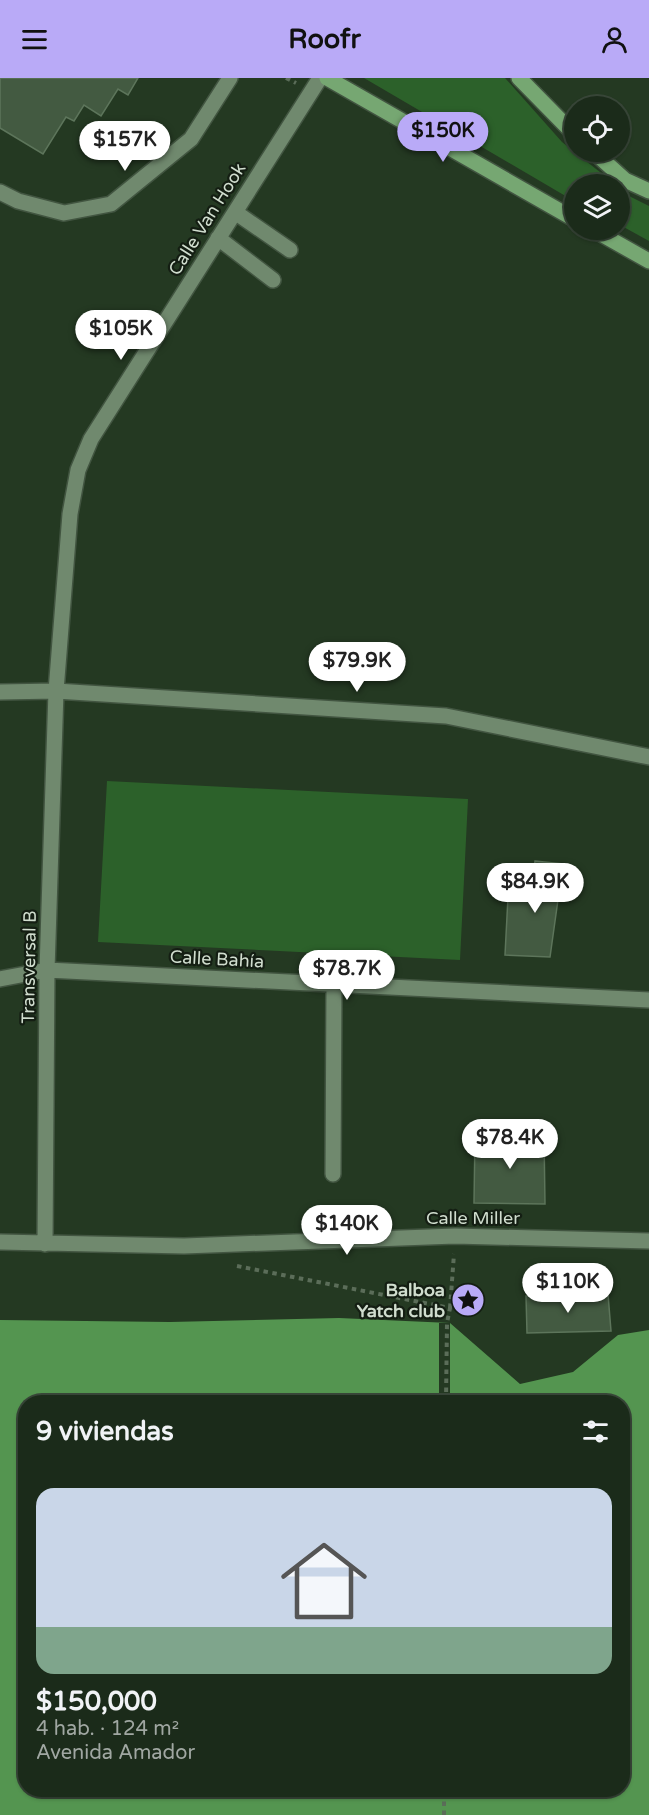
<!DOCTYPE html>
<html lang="es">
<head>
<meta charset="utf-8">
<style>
  :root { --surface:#1b2b1a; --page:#243323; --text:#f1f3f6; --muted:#a0a7a2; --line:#394739; --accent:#b9aaf7 }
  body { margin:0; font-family:"Varela Round",sans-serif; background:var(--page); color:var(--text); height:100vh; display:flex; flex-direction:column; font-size:22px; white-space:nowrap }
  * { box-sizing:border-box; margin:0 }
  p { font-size:20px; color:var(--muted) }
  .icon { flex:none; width:33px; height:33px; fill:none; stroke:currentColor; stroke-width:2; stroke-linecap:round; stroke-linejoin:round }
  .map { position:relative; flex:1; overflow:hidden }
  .side { position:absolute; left:18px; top:1317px; width:612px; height:402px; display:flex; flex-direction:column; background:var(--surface); border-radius:24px; box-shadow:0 2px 4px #0004,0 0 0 2px var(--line) }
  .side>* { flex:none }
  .controls { position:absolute; left:564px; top:18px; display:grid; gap:12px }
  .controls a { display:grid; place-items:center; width:66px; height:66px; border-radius:50%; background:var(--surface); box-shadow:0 2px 4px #0004,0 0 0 2px var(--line); font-size:30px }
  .price { position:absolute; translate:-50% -51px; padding:0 14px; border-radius:21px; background:#fff; color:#222; font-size:20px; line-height:39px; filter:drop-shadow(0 2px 3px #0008) }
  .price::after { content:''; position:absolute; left:50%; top:36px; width:18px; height:14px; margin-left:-9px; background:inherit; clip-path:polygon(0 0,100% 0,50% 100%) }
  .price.selected { background:var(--accent); color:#111 }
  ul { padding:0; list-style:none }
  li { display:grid; align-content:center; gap:12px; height:318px; padding:0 18px }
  li span { display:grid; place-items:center; height:186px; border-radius:18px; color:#555 }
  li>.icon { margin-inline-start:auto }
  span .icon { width:108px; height:108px; fill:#fffc; stroke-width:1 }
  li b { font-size:26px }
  h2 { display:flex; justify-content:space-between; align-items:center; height:72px; padding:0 18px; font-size:26px }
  header { display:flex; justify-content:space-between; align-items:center; height:78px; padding:0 18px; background:var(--accent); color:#111; font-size:27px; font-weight:800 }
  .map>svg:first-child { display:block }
  .green { fill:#2c612a }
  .water { fill:#549550; fill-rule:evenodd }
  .pier { fill:#243922 }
  .building { fill:#435a41; stroke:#5d755b; stroke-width:1.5 }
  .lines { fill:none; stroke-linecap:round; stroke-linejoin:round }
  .minor-casing { stroke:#425541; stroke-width:18 }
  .major-casing { stroke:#425541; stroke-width:18 }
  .path { stroke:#5b6d59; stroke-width:4; stroke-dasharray:4.5 4.5; stroke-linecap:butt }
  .minor { stroke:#70896e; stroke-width:15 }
  .major { stroke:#76a772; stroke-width:15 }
  .labels { text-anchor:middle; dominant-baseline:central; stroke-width:4.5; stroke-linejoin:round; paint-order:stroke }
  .street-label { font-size:18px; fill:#d0ddce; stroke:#141e13 }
  .poi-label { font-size:18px; font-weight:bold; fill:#d0ddce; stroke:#141e13; text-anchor:end }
</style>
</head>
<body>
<header><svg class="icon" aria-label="menu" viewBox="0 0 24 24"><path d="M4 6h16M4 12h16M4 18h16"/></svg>Roofr<svg class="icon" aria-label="person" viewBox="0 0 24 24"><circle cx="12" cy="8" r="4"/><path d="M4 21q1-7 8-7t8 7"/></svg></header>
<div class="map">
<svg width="649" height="1737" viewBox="0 0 649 1737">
  <rect width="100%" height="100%" fill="#243922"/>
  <!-- green -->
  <path class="green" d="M364,0H505L562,64L615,106H574V123Z
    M620,110L629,118L649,128V163L620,147Z
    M107,703L468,721L460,882L98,864Z"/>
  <!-- water -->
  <path class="water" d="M339,1240L450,1245L520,1306L573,1294L618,1257L649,1252V1737H0V1242L170,1244ZM26,1324H622V1712H26Z"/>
  <!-- pier -->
  <path class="pier" d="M439,1245H450V1324H439Z"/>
  <!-- building -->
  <path class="building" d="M0,0H138L128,17L118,11L101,38L84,27L74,43L66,39L43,76L0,50Z
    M535,783L563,786L550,879L505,877L508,819H531Z
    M544,1057L545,1126L474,1125L475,1058Z
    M608,1216L611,1253L527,1255L526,1218Z"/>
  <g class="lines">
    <defs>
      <path id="minor" d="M0,114L18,123L64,135L111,126L191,61L230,0
        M235,134L290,172
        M218,160L273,202
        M0,614L56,613L446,638L649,679
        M0,901L47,892L649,922
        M333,1096L334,906
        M0,1164L184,1168L455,1158L649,1163
        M45,1166L47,892L56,613L70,436L78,392L91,361L320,0"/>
      <path id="major" d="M327,0L574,141
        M519,0L574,56
        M594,74L625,102L649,113
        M594,152L649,183"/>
    </defs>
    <!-- minor casing -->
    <use href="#minor" class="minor-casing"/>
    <!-- major casing -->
    <use href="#major" class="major-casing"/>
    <!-- path -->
    <path class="path" d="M286,0L296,5
      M237,1188L450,1230L447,1245L446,1324
      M450,1230L454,1176
      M444,1737V1712"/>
    <!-- minor -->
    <use href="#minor" class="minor"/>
    <!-- major -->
    <use href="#major" class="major"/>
  </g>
  <!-- icons -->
  <defs>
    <symbol id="sight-disc" viewBox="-11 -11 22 22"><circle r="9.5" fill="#b9aaf7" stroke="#141e13"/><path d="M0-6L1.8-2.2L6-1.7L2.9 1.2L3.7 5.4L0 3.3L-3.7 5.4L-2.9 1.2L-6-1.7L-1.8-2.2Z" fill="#111"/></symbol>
  </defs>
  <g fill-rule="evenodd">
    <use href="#sight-disc" x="449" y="1203" width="38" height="38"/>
  </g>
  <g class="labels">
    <!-- street labels -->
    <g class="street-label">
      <text transform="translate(207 141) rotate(-58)">Calle Van Hook</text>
      <text transform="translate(217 881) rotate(3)">Calle Bahía</text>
      <text transform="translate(29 889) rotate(-89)">Transversal B</text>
      <text x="473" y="1140">Calle Miller</text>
    </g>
    <!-- poi labels -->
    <g class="poi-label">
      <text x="445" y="1212">Balboa<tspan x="445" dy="21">Yatch club</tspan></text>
    </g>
  </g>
</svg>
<div class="controls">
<a><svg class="icon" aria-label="locate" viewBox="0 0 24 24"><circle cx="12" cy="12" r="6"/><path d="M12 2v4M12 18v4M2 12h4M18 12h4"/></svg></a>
<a><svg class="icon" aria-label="layers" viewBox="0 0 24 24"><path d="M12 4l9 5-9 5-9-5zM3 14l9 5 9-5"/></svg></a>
</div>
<b class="price selected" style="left:443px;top:85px">$150K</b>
<b class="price" style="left:125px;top:94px">$157K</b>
<b class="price" style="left:121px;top:283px">$105K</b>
<b class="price" style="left:357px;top:615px">$79.9K</b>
<b class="price" style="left:535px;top:836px">$84.9K</b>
<b class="price" style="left:347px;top:923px">$78.7K</b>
<b class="price" style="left:510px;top:1092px">$78.4K</b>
<b class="price" style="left:347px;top:1178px">$140K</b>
<b class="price" style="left:568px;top:1236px">$110K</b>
<section class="side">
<h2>9 viviendas<svg class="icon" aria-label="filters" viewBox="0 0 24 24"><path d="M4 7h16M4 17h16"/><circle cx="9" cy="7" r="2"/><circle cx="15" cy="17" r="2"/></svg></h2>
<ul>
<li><span style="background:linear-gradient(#c9d6e8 75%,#7fa58c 0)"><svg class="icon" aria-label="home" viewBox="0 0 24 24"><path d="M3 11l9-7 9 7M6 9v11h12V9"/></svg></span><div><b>$150,000</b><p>4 hab. · 124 m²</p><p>Avenida Amador</p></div></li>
</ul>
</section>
</div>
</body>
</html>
